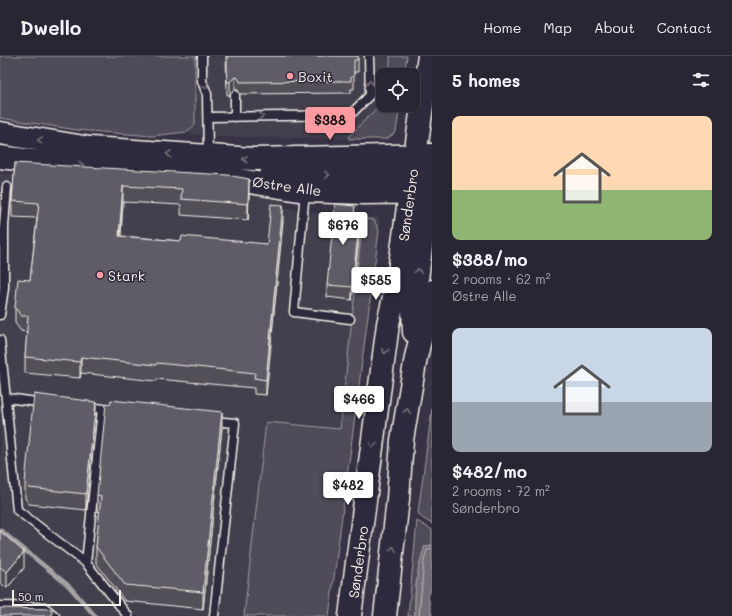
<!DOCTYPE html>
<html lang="en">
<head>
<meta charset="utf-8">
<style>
  :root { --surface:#292633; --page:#35323f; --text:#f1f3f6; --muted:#a5a5ac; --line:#45434e; --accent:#ff9aa2 }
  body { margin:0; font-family:Mali,sans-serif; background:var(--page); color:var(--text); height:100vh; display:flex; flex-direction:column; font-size:15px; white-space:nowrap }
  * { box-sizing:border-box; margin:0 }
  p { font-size:13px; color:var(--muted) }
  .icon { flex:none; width:22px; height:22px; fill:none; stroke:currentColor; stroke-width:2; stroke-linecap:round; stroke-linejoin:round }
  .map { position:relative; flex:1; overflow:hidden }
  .drawer { display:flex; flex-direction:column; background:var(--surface); width:300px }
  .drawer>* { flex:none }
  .controls { position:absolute; left:376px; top:12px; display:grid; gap:8px }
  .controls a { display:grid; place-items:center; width:44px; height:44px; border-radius:8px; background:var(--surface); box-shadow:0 1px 3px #0004,0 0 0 1px var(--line); font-size:20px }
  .scale { position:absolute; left:12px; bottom:10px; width:109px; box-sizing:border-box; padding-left:4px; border:2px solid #f4f1e8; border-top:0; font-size:11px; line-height:14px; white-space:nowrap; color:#f4f1e8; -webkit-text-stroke:3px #2f2a3d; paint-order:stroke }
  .price { position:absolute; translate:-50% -34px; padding:0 9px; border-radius:4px; background:#fff; color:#222; font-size:13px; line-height:26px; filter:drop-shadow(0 1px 2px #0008) }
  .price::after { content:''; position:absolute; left:50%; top:24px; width:12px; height:9px; margin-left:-6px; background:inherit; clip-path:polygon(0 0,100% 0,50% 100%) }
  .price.selected { background:var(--accent); color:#111 }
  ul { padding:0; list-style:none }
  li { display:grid; align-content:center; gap:8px; height:212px; padding:0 20px }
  li span { display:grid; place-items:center; height:124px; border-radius:8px; color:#555 }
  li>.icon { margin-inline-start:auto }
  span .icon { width:72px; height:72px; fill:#fffc; stroke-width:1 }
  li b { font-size:17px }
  h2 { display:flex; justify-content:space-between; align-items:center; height:48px; padding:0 20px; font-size:17px }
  header { display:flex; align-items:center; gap:24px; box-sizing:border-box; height:56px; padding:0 20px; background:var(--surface); border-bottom:1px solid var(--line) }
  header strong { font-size:19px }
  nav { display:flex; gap:22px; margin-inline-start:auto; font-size:14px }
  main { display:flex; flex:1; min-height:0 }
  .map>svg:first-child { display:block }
  .built { fill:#433f4e }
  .green { fill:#504b59; stroke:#a29ea0 }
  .water { fill:#726e77; stroke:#a6a2a4 }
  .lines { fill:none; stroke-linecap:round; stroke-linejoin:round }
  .shore { stroke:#c0bdbb; stroke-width:1 }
  .stream { stroke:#a6a2a4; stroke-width:4.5 }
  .lane-casing { stroke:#f4f1e8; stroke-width:11 }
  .secondary-casing { stroke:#f4f1e8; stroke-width:25 }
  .lane { stroke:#2f2a3d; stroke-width:8 }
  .secondary { stroke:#2f2a3d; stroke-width:22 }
  .wall { fill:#524f59; stroke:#f4f1e8 }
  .shaded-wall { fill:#424048; stroke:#f4f1e8 }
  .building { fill:#5f5c67; stroke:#f4f1e8 }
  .oneway { stroke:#747079 }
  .poi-dot { fill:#ff9aa2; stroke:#2f2a3d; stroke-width:1.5 }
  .labels { text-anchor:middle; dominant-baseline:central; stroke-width:3; stroke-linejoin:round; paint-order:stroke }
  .poi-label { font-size:14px; fill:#f4f1e8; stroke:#2f2a3d; text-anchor:start }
  .street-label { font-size:14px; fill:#f4f1e8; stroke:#2f2a3d }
</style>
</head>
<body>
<header>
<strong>Dwello</strong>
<nav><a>Home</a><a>Map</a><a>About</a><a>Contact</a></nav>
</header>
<main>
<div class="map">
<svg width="432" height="560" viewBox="0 0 432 560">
  <rect width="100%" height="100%" fill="#373244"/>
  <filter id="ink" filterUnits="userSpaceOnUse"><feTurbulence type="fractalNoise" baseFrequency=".025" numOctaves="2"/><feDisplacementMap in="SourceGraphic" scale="8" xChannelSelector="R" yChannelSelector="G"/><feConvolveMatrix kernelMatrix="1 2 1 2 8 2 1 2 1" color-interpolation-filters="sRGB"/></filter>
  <g filter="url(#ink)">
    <!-- built -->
    <path class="built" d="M195,0H407L404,19H383V49H400L396,76L387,83L228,81L193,79L186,76L195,69Z
      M0,117L250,136L285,143V151L308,157L377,161L380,166L329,560H0Z"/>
    <!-- green -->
    <path class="green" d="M0,0H195V69L186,76L152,80L77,74L0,62Z
      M390,0H407L404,19H390Z
      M383,46V49H400L396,76L387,83H349V80Z
      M358,162L374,164L379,175L329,560H244L266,366L340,373L362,172L358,171Z
      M432,353V468L422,462L418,457Z
      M417,465L432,474V489L425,490C417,511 414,538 415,560H408Z"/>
    <!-- water -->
    <path class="water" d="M432,489V530L428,541L432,560H415C414,538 417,511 425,490Z"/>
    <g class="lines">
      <!-- shore -->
      <path class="shore" d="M419,560L424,504L427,494L432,493"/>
      <!-- stream -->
      <path class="stream" d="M0,474L69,530L95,560"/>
      <defs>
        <path id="lane" d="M202,0V25L207,38L208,98
          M235,39V61
          M208,61L350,59L370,39L369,0
          M305,135L294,256L350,263
          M0,259L4,232V170L7,131
          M0,284L17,454L86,507L128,560
          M7,342L44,347
          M85,351L115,354
          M212,365L235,367L214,560
          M86,507L102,353
          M0,550L44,551L55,560"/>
        <path id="secondary" d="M0,77L90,92L253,103L432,99
          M0,101L50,107L202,118L305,135L365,137L432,136
          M271,119L395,118L412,116L426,112
          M414,276L413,254L427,146L424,122
          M350,560L388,268L398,223L429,0
          M385,560L398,443L402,384L416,301L432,235"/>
      </defs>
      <!-- lane casing -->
      <use href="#lane" class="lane-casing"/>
      <!-- secondary casing -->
      <use href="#secondary" class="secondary-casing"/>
      <!-- lane -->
      <use href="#lane" class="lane"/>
      <!-- secondary -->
      <use href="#secondary" class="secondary"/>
    </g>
    <!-- wall -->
    <path class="wall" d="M226,0H358V16H354V33H351V37L240,38L238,34H235L230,39H227Z
      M15,107L249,138L248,164L181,159V149L123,146L121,180L181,185L267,188L283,165L266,339L254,338V332L157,323L156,325L81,317L80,322L25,317V301L27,276L21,275L15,267V251L30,224L37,162L12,161V145Z
      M360,173L352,244L327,241V229Z
      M96,362L86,454L29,448L25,442V426Z
      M222,372L203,553L125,545L96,507V491L100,456L97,455V439Z
      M0,475L24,512L7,532L0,527Z"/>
    <!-- shaded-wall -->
    <path class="shaded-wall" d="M235,21V34L230,39V26Z
      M249,123V138L248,164V148Z
      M123,130V146L119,195V180Z
      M283,149V165L266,339V324Z
      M360,161V173L352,244V231Z
      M81,301V317L80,322V306Z
      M96,346V362L86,454V438Z
      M222,356V372L203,553V536Z
      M24,496V512L7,532V516Z"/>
    <!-- building -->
    <path class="building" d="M227,0H358V4H354V20L351,21V25L240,26L238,22L235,21L230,26H227Z
      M15,107L227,119L249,123L248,148L181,143L182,133L123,130L119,180L181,185L182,180L267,188L271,148L283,149L266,324L254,322L255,317L157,307L156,309L81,301L80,306L25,301L28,260H21L15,251L18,223L30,224L39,147L12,145Z
      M335,148L355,150L354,160L360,161L352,231L327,229Z
      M34,338L96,346L86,438L29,432L25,426Z
      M111,344L222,356L203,536L125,529L96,491L101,440L97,439L106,347L110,348Z
      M0,475L24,496L7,516L0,511Z
      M0,552L52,553V560H0Z"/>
    <!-- one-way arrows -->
    <defs><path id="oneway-chevron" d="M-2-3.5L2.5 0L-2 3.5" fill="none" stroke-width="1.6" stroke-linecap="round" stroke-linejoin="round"/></defs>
    <g class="oneway">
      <use href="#oneway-chevron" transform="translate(370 27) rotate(-91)"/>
      <use href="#oneway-chevron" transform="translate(205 30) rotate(72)"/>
      <use href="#oneway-chevron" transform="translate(261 60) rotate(-1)"/>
      <use href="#oneway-chevron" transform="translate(40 84) rotate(-171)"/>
      <use href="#oneway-chevron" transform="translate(169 98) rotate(-176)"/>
      <use href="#oneway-chevron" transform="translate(245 103) rotate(-177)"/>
      <use href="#oneway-chevron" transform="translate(81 109) rotate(4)"/>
      <use href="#oneway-chevron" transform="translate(327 119)"/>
      <use href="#oneway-chevron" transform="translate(418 215) rotate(-83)"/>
      <use href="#oneway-chevron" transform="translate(385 295) rotate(97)"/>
      <use href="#oneway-chevron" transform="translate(407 355) rotate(-81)"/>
      <use href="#oneway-chevron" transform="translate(373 389) rotate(97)"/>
      <use href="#oneway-chevron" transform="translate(393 493) rotate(-84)"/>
    </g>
  </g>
  <!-- markers -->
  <g class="poi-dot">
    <circle cx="290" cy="20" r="4"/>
    <circle cx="100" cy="219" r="4"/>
  </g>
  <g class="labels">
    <!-- poi labels -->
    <g class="poi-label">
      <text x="298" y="20">Boxit</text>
      <text x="108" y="219">Stark</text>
    </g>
    <!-- street labels -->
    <g class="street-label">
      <text transform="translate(287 130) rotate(8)">Østre Alle</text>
      <text transform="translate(408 149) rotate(-82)">Sønderbro</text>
      <text transform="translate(358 506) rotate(-82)">Sønderbro</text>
    </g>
  </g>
</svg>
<div class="controls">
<a><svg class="icon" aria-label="locate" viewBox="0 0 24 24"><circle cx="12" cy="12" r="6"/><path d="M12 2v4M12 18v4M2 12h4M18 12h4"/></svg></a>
</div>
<div class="scale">50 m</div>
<b class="price selected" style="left:330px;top:85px">$388</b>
<b class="price" style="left:343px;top:190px">$676</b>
<b class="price" style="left:376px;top:245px">$585</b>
<b class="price" style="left:359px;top:364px">$466</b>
<b class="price" style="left:348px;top:450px">$482</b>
</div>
<section class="drawer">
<h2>5 homes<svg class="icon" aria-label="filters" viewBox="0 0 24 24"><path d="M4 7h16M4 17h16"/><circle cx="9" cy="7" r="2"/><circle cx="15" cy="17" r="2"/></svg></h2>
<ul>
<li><span style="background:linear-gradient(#ffd9b3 60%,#8fb573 0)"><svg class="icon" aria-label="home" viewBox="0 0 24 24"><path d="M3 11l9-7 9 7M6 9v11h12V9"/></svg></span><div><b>$388/mo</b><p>2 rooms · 62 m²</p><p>Østre Alle</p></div></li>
<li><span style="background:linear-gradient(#c9d6e8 60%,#9aa5b1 0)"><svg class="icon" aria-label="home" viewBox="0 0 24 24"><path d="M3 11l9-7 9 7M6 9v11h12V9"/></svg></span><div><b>$482/mo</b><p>2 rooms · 72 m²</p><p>Sønderbro</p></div></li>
</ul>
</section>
</main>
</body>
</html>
